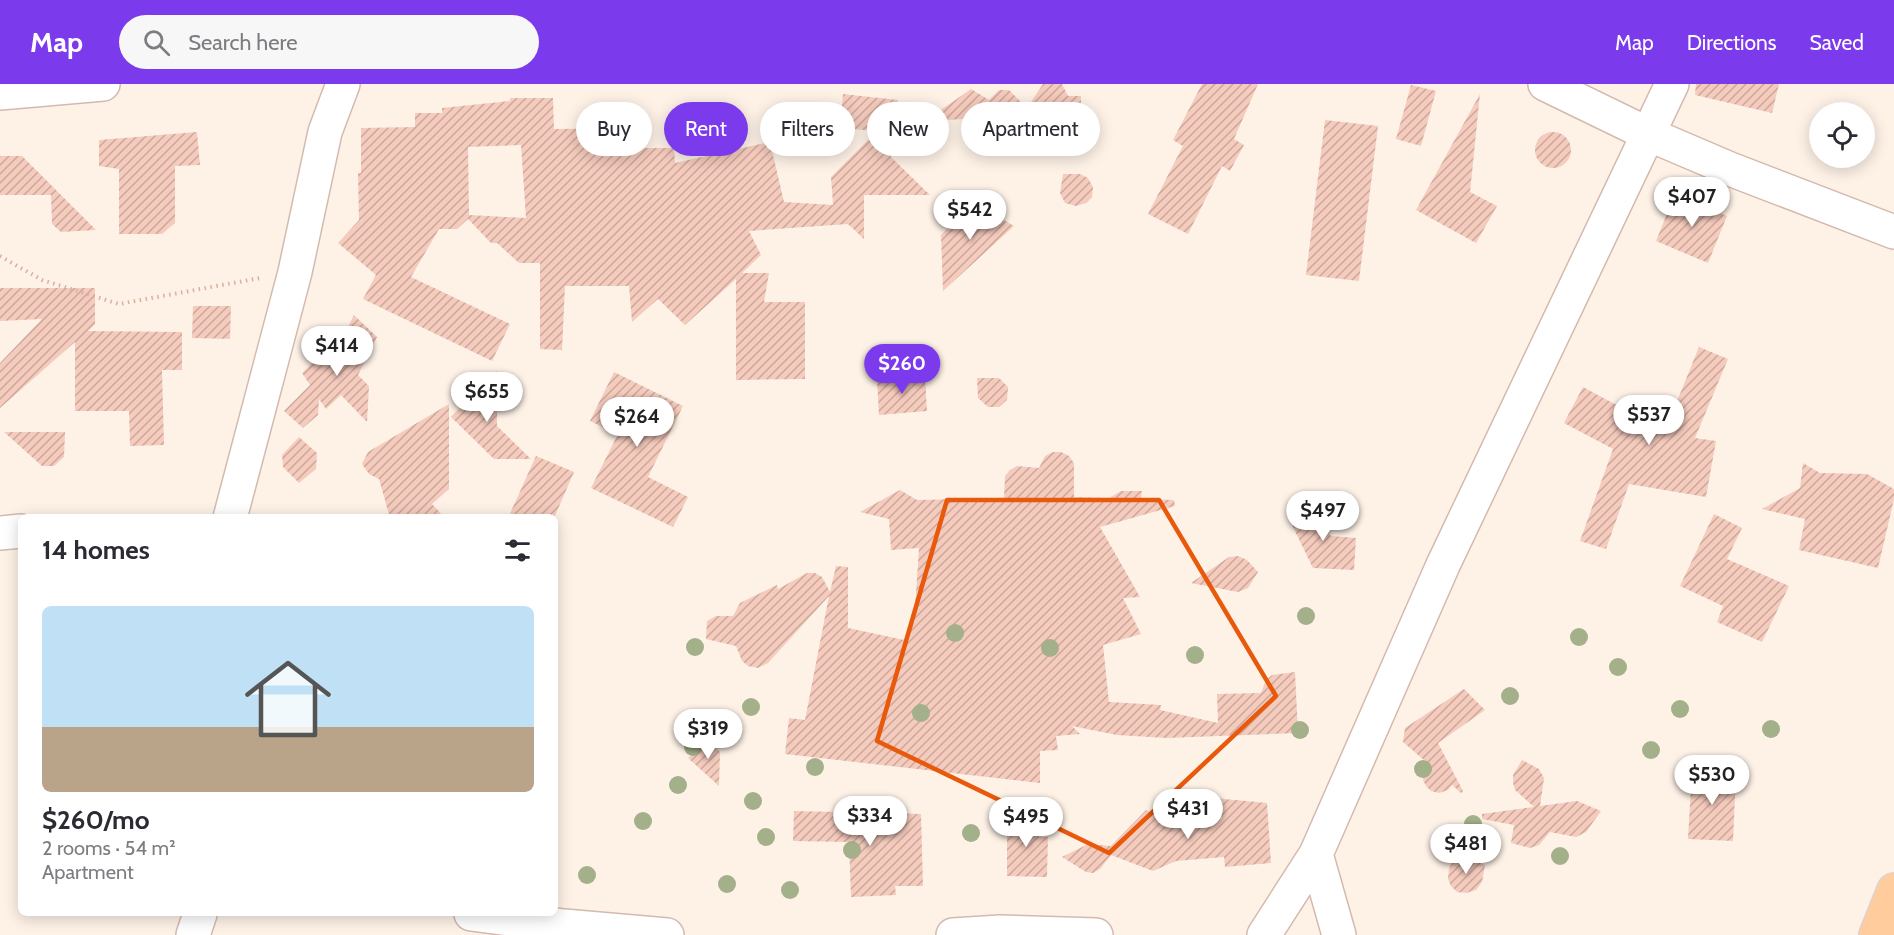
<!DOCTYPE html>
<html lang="en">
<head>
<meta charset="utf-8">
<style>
  :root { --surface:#fff; --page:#f7f7f7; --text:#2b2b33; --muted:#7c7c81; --line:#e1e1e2; --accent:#7c3aed }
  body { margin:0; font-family:Cabin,sans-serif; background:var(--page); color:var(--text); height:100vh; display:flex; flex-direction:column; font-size:22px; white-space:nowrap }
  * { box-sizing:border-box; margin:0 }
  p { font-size:20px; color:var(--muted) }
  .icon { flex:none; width:33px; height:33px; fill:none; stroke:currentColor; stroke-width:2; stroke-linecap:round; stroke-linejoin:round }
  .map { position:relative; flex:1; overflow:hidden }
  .panel { position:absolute; left:18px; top:430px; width:540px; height:402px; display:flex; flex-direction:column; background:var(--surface); border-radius:9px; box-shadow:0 3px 15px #0003 }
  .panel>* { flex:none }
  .guide { position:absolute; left:576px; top:18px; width:570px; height:54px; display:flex; gap:12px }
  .controls { position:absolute; left:1809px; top:18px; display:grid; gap:12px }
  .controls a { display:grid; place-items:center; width:66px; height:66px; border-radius:50%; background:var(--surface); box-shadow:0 3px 15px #0003; font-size:30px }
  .price { position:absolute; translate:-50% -51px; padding:0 14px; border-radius:21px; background:#fff; color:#222; font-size:20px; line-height:39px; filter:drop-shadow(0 2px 3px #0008) }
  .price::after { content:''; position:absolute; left:50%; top:36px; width:18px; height:14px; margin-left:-9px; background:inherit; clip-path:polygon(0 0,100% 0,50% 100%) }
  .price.on { background:var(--accent); color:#fff }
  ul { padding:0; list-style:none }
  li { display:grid; align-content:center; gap:12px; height:318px; padding:0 24px }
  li+li { border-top:2px solid var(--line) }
  li span { display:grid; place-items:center; height:186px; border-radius:9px; color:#555 }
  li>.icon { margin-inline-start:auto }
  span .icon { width:108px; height:108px; fill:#fffc; stroke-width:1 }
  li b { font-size:26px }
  h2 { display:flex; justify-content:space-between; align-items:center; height:72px; padding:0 24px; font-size:26px }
  .tag { padding:0 21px; border-radius:27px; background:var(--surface); box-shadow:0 3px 15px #0003; font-size:21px; line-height:54px }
  .tag.on { background:var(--accent); color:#fff }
  header { display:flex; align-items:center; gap:36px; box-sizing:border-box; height:84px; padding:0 30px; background:var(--accent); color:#fff }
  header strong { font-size:28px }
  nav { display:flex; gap:33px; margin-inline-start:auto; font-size:21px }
  .search { width:420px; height:54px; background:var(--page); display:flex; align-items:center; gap:15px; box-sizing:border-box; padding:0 21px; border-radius:33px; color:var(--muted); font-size:22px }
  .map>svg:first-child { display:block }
  .building { fill:url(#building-hatch); fill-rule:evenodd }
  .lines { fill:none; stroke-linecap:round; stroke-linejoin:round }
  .minor-casing { stroke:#d4baae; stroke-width:36 }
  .major-casing { stroke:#dcd2d0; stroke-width:36 }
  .path { stroke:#dbae9f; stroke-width:4; stroke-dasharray:1.5 4.5; stroke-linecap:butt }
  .minor { stroke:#fff; stroke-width:33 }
  .major { stroke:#ffcc9d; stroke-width:33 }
  .tree { fill:#a3b08a }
  .marked { fill:none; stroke:#e8590c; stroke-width:4.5; stroke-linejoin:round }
</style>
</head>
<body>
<header>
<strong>Map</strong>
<div class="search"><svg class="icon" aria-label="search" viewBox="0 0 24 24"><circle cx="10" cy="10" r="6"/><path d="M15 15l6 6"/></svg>Search here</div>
<nav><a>Map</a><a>Directions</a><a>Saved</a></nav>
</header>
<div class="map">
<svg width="1894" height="851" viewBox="0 0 1894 851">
  <defs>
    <pattern id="building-hatch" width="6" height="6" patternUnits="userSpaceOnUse" patternTransform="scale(1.5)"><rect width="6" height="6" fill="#f5cbbd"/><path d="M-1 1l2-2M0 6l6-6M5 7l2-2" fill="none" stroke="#cba79c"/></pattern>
  </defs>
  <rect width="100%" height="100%" fill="#fef2e7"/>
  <!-- building -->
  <path class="building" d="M1043,0H1062L1068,12H1081V38H1017L1021,32L925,37L971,5L989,16L999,6H1009L1027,24Z
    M1202,0H1258L1234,55L1244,61L1230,87L1222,82L1188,150L1148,130L1183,62L1173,56Z
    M1696,0H1779L1772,29L1695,11Z
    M1411,1L1436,7L1421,62L1396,55Z
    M843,10L898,16L891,73L930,111H864V155L848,140L749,147L761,171L742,189H769L764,218H805V295L736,296V195L685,241L658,215L632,238L629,202H565L562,266L540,265V179H519L497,159H491L468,135L457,145H439L411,193L510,240L492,277L363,215L376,191L338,159L359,136L358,89H361V44L415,43V29H442V24L510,17V14H553L554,45L643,44V64H674L675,79L770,58L784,118L833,121L831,93L877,47L840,44ZM521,61L526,134L469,131L468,63Z
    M1480,10L1470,108L1497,122L1476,159L1416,126Z
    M1325,36L1378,42L1359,197L1306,191Z
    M1535 66a18 18 0 1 1 36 0a18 18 0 1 1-36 0Z
    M197,48L200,81L175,82V139L162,150H119V85L99,82V56Z
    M0,72H22L96,146L61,148L52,140L51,111H0Z
    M1063,90H1080L1088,94L1093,103L1092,113L1086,119L1076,122L1065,119L1060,109Z
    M1675,110L1727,132L1708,179L1656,157Z
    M974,118L1014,142L943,207L941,151Z
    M0,204H95V240L88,247L182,248V286H162L164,361L130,362L129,327H75V258L0,324V279L42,235L0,237Z
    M193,222H231L230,255L192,254Z
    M354,231L377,253L358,291L369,302L367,338L341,311L326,325L319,315L318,331L303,344L284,327L310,301L302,289L313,278H330Z
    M1699,263L1728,275L1695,354L1716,357L1706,413L1629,400L1606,465L1580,457L1613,365L1564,339L1583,303L1665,347Z
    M497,287V342L531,375H494L451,333Z
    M614,288L683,322L648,393L688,413L673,443L591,404L618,350L590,337Z
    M925,292L927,327L879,331L877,296Z
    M977,294H999L1008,303L1007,316L999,323H988L978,314Z
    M449,320V405L432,420L445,434H390L379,395L369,390L362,380L368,368Z
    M4,348H65L64,373L54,382H42Z
    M299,353L317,369L316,385L299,399L283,383L282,371Z
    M1053,368H1061L1069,372L1074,379V413L1109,414L1121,407H1142L1141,415L1174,416L1175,422L1100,443L1140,513L1123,514L1141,550L1103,561L1109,618L1161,621L1160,626L1218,639L1217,610L1261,609L1266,596L1272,591L1295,588L1298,649L1167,654L1117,651L1072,642L1080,650L1056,652L1058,666L1040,667V699L785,670L789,634L805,636L829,512L768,579L758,584L748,582L742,577L736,562L706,555L707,537L716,532H733L740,519L777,501L778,505L807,489H815L822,493L830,508L836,482L848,483V544L909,557L911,538L914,539L919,464L891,466L889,435L860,428L900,406L917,416L1004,414L1005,392L1010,386L1017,382L1039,384L1045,372Z
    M536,372L574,388L554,434H508Z
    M1803,379L1820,389L1867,390L1894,405V415L1878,484L1799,466L1805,435L1762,425L1800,404Z
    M1298,424H1310L1317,428L1331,452L1356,454L1354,486L1313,484L1292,441L1293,433Z
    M1714,430L1742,444L1727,475L1789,502L1762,558L1717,538L1723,522L1680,502Z
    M1238,472L1247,476L1258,488L1248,504L1238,508L1191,499L1229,473Z
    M1464,605L1485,626L1438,659L1463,707L1461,709L1452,701L1448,706L1439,709L1431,707L1426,702L1423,696L1425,677L1403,658L1405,644Z
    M707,655L720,668L719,702L688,674Z
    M1522,676L1539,685L1544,694L1540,722L1577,717L1601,727L1586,748L1576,753L1550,748L1539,761L1530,764L1511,759L1514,741L1482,735V730L1534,723L1515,706L1513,699V691Z
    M1692,686L1736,689L1733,757L1688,755Z
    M1214,714L1267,719L1271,779L1225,783L1224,773L1176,777L1153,787L1111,771L1100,785L1093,789L1086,788L1062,773L1088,760L1111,762L1146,726L1179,739L1222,735Z
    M794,727L921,730L923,802H895L896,811L851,813L849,758L793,757Z
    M1007,732L1039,733V753H1048L1047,793L1007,792Z
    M1461,774H1470L1485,781L1482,798L1476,806L1466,809L1457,808L1451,802L1448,795L1449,784L1453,778Z"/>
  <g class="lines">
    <defs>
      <path id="minor" d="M1545,0L1648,50L1730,85L1894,148
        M0,9L103,0
        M230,434L295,188L325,48L343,0
        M0,449L21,447
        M1316,770L1339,851
        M471,830L564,842L667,851
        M193,851L200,830
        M953,851L1000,848L1096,851
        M1264,851L1316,770L1443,481L1672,0"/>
      <path id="major" d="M1876,851L1894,806"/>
    </defs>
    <!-- minor casing -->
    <use href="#minor" class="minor-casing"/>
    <!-- major casing -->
    <use href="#major" class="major-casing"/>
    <!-- path -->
    <path class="path" d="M0,172L42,196L119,220L260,194"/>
    <!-- minor -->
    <use href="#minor" class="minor"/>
    <!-- major -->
    <use href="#major" class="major"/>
  </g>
  <!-- trees -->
  <g class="tree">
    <circle cx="1306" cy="532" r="9"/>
    <circle cx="955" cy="549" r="9"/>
    <circle cx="1579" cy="553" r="9"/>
    <circle cx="695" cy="563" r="9"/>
    <circle cx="1050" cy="564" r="9"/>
    <circle cx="1195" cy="571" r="9"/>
    <circle cx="1618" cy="583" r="9"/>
    <circle cx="1510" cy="612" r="9"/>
    <circle cx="751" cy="623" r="9"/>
    <circle cx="1680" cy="625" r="9"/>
    <circle cx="921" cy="629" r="9"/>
    <circle cx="1771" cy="645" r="9"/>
    <circle cx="1300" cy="646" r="9"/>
    <circle cx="693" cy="663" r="9"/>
    <circle cx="1651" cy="666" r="9"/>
    <circle cx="815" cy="683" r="9"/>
    <circle cx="1423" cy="685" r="9"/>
    <circle cx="678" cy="701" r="9"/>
    <circle cx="753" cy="717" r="9"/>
    <circle cx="891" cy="736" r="9"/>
    <circle cx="643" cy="737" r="9"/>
    <circle cx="1473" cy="740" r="9"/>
    <circle cx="971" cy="749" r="9"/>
    <circle cx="766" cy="753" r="9"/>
    <circle cx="852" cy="766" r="9"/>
    <circle cx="1560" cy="772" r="9"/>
    <circle cx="587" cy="791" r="9"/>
    <circle cx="727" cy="800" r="9"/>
    <circle cx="790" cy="806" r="9"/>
  </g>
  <!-- marked area -->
  <path class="marked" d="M947,416H1159L1276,612L1109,769L877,657Z"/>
</svg>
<div class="controls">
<a><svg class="icon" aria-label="locate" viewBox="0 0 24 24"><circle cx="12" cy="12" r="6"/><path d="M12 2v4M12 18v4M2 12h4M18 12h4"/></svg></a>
</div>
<b class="price" style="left:1692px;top:144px">$407</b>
<b class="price" style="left:970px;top:157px">$542</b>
<b class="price" style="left:337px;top:293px">$414</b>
<b class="price on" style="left:902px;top:311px">$260</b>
<b class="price" style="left:487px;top:339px">$655</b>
<b class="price" style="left:1649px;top:362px">$537</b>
<b class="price" style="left:637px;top:364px">$264</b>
<b class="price" style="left:1323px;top:458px">$497</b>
<b class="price" style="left:708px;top:676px">$319</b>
<b class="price" style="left:1712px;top:722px">$530</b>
<b class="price" style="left:1188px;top:756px">$431</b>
<b class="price" style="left:870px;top:763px">$334</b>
<b class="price" style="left:1026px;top:764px">$495</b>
<b class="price" style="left:1466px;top:791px">$481</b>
<div class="guide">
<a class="tag">Buy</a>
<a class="tag on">Rent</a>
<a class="tag">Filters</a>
<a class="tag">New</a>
<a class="tag">Apartment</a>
</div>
<section class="panel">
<h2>14 homes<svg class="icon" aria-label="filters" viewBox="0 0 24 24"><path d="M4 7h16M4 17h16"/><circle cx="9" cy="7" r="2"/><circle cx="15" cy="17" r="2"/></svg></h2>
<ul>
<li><span style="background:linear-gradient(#bfe0f5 65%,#b9a48a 0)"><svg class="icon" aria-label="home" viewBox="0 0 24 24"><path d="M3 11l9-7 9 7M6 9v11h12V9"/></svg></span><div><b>$260/mo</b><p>2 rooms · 54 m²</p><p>Apartment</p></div></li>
</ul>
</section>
</div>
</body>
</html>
